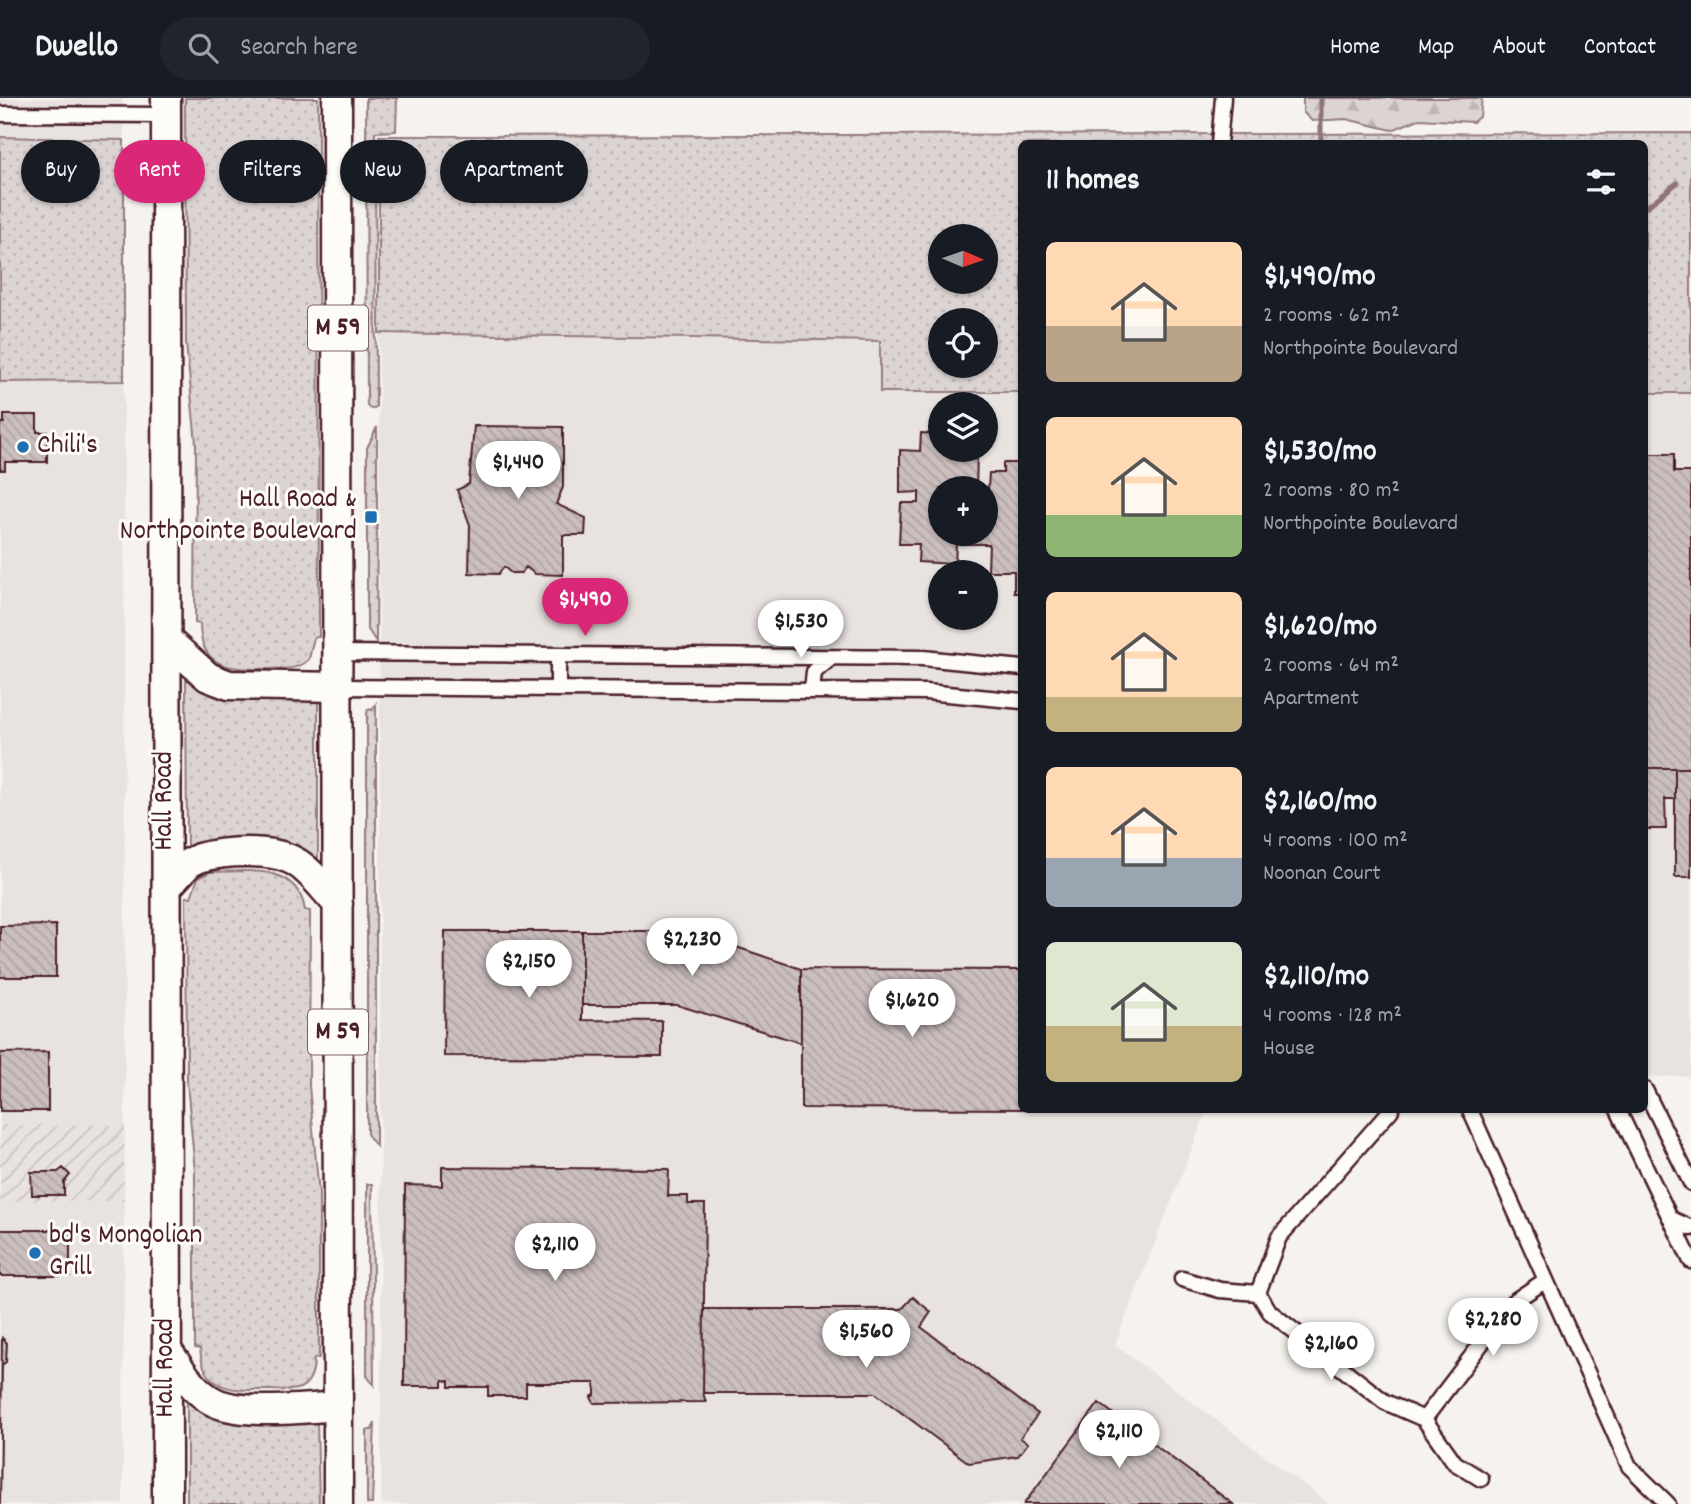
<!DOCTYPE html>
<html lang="en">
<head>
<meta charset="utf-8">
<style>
  :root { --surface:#171b24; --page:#20242c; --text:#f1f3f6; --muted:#9ea1a6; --line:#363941; --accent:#db2777 }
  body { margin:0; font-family:Dekko,sans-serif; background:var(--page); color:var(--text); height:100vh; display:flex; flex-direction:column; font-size:26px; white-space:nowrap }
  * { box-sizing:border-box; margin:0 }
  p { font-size:23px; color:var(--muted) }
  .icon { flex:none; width:38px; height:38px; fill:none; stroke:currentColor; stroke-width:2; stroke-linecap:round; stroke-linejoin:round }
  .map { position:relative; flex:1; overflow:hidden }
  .details { position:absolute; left:1018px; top:42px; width:630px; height:973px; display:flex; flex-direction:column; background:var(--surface); border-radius:10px; box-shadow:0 2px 5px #0004 }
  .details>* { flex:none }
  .guide { position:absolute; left:21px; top:42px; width:665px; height:63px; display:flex; gap:14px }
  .needle { width:46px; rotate:92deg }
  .fabs { position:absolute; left:928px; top:126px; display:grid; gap:14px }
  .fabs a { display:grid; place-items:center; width:70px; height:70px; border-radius:50%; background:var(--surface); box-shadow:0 2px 5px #0004; font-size:35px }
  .price { position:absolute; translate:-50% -60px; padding:0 16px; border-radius:24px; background:#fff; color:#222; font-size:23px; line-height:46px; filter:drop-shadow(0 2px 4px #0008) }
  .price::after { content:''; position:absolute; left:50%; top:42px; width:21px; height:16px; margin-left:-10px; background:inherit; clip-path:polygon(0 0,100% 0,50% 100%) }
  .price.on { background:var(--accent); color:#fff }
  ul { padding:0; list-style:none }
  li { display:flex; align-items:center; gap:21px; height:175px; padding:0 28px }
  li span { display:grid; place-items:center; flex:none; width:196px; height:140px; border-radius:10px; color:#555 }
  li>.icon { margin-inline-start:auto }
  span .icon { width:84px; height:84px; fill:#fffc; stroke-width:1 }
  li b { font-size:30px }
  h2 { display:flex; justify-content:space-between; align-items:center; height:84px; padding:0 28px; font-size:30px }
  .tag { padding:0 24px; border-radius:32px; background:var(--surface); box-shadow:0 2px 5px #0004; font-size:24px; line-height:63px }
  .tag.on { background:var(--accent); color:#fff }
  header { display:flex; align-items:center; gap:42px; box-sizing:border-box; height:98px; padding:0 35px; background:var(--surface); border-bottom:2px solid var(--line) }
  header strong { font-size:33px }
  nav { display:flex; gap:38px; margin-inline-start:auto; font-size:24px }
  .search { width:490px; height:63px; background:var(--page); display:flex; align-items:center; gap:18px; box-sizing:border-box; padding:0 24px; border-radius:38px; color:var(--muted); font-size:26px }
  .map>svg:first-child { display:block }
  .built { fill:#e9e3e0; fill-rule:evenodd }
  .industrial { fill:url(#industrial-furrows) }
  .grass { fill:url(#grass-dots); stroke:#937a7e; stroke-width:2; fill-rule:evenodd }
  .forest { fill:url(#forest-firs); stroke:#937a7e; stroke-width:2 }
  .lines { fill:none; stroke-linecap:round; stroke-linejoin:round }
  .stream { stroke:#8e7378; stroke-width:5 }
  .building { fill:url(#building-back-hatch); stroke:#4a1f2b; stroke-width:2 }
  .street-casing { stroke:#4a1f2b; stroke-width:19 }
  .highway-casing { stroke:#4a1f2b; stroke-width:33 }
  .street { stroke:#fdfcf7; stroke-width:14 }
  .highway { stroke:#fdfcf7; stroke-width:28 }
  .poi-dot { fill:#1f6fb2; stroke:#fdfcf7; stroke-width:2.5 }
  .labels { text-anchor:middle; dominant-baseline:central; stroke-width:6; stroke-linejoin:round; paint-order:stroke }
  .shield { fill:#fdfcf7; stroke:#806168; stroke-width:2 }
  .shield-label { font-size:26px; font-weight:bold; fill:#4a1f2b }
  .poi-label { font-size:28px; fill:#4a1f2b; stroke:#fdfcf7; text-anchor:start }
  .street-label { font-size:28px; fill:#4a1f2b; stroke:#fdfcf7 }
</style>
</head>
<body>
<header>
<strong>Dwello</strong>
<div class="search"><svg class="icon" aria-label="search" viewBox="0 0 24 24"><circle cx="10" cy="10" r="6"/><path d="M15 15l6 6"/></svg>Search here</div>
<nav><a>Home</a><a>Map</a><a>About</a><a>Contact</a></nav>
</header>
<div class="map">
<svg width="1691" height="1406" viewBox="0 0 1691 1406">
  <defs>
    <pattern id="industrial-furrows" width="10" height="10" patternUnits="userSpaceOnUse" patternTransform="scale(1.75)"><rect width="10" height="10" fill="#e9e3e0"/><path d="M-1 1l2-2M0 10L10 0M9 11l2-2" fill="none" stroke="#c9c2c0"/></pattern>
    <pattern id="grass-dots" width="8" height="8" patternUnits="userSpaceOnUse" patternTransform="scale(1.75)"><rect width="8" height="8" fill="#dcd4d2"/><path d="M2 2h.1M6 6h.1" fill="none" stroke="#beb6b4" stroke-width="1.8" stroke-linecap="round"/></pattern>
    <pattern id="forest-firs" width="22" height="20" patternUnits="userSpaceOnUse" patternTransform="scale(1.75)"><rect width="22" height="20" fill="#dcd4d2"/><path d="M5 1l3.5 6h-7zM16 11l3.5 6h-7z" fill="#beb6b4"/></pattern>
    <pattern id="building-back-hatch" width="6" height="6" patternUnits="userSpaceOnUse" patternTransform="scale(1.75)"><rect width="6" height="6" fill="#cbbfbe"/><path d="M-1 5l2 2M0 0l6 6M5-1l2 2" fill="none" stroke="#b0a4a3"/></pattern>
  </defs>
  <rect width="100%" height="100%" fill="#f6f3ef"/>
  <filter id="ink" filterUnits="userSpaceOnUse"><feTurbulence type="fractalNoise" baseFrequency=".0143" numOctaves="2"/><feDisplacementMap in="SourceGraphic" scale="14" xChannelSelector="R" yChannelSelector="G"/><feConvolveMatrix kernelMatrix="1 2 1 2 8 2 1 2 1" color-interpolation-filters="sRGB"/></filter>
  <g filter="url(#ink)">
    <!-- built -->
    <path class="built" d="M0,0H123L124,42L0,39Z
      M379,235L880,243V293L1022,294V1012H1207L1115,1247L1330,1406H381ZM940,306H985V352H940ZM940,390H985V436H940ZM940,474H985V520H940Z
      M124,283L125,1027H0V284Z
      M1645,293H1691V978L1645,979Z
      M0,1103H124L123,1406H0Z"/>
    <!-- industrial -->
    <path class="industrial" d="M0,1027H125L124,1103H0Z"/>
    <!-- grass -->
    <path class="grass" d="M185,0H318L319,539H314L309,561C298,573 283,570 267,571C231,571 200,571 200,526L195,525L196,345L186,245Z
      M366,0H397L396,33L375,34L376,309L371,311L367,308Z
      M1691,35V295H1645V46H1022V294H880V243L379,235V38ZM940,138H985V184H940ZM940,222H985V268H940Z
      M0,39L124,42V283L0,284Z
      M377,329V419H367V350Z
      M367,424H377L376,544L367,530Z
      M189,580L208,595L220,599L318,602V763L214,743L187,749L186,582Z
      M376,606V1048L367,1036V616L368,611L372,612Z
      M210,774C248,773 297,765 305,812L310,813L309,988L319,1096V1260H314C314,1271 312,1283 302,1289C292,1294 279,1292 269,1292C234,1292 204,1295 200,1251L195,1250V1074L187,984L186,799H191L198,780Z
      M367,1086H372L374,1287L367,1278Z
      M187,1302L317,1323L319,1406H187Z
      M375,1324L372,1406H367V1332H372Z"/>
    <!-- forest -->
    <path class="forest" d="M1303,0H1482L1480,18L1473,24L1419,21L1392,32L1346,21L1312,23L1303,14Z"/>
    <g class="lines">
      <!-- stream -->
      <path class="stream" d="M1321,0V46
        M1645,110L1677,85"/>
    </g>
    <!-- building -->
    <path class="building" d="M4,317H37V334H47V364H5V372H0V325H4Z
      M474,328L563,329V389L556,406L586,420L585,437H563V477L535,476L526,469L521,475H511L504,469L498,476L469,475L470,427L457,392L469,386Z
      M921,335L940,336V352H955V358H977L976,390H940V436H985L989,375H1003V365H1022V495H1014V473H988L989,446H956L955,466L918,464L919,446H899L901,405H919V394L900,395V352L920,353Z
      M1645,356H1674V374H1691V670H1645Z
      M1645,670H1675V701H1665L1666,731H1645Z
      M1675,670H1691V779H1675Z
      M56,827V879H0V828Z
      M445,833H582V922L662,923V959L444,958Z
      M582,833H689L801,871V945L677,907H582Z
      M801,871L1022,872V1011L801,1010Z
      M48,954V1013H0V955Z
      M442,1069L669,1071L668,1098H688V1106H705L703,1295L706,1304L594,1305L591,1299L595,1297V1285H526V1298H488V1289H449V1283L443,1282V1288H404L405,1087L442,1088Z
      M63,1070L70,1077L64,1084V1097H32L31,1074H58Z
      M0,1132H70V1178H0Z
      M913,1199L931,1214L921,1229L1038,1316L1020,1340L1028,1345L1018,1358L969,1365L875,1295H703L704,1211H902Z
      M2,1240L7,1245L6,1264L2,1267L0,1406Z
      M1099,1305L1233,1406H1024Z"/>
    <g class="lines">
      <defs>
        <path id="street" d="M0,16L166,17
          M1219,46L1223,0
          M338,555L923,560L1022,570
          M338,589L926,594L1022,603
          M558,591V558
          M812,593L814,574L831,560
          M1645,992L1691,1085
          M1470,1012L1629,1368L1668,1406
          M1618,1012L1691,1163
          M1671,1121L1691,1130
          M1182,1181L1220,1192L1258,1195L1270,1214L1385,1304L1424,1321L1455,1365L1481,1381
          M1258,1195L1279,1139L1391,1012
          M1424,1321L1513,1204L1546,1182"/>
        <path id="highway" d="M166,0L167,1406
          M337,0L338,1406
          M167,542L208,579L229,587L338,589
          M167,789L189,765L199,760C224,753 270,750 294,763C311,772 324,792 338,806
          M167,1252C179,1269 191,1290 209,1301C235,1319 306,1310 338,1308"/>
      </defs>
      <!-- street casing -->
      <use href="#street" class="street-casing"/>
      <!-- highway casing -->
      <use href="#highway" class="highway-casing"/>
      <!-- street -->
      <use href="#street" class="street"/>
      <!-- highway -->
      <use href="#highway" class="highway"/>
    </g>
  </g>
  <!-- markers -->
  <g class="poi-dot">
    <circle cx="23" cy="349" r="7"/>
    <rect x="364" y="412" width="14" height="14" rx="3.5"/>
    <circle cx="35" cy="1155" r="7"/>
  </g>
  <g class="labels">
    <!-- shield labels -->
    <g class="shield">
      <rect x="308" y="207.5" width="60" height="45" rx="5"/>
      <rect x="308" y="911.5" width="60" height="45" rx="5"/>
    </g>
    <g class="shield-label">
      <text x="338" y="230">M 59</text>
      <text x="338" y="934">M 59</text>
    </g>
    <!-- poi labels -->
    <g class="poi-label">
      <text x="37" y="349">Chili's</text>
      <text x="357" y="403" text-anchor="end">Hall Road &amp;<tspan x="357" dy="32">Northpointe Boulevard</tspan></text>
      <text x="49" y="1139">bd's Mongolian<tspan x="49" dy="32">Grill</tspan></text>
    </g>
    <!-- street labels -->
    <g class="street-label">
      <text transform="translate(166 703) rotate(-90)">Hall Road</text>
      <text transform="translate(167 1270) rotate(-90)">Hall Road</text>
    </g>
  </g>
</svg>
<div class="fabs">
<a><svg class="needle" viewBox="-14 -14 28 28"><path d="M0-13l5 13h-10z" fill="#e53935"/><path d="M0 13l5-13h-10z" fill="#9ea1a6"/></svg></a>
<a><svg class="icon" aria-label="locate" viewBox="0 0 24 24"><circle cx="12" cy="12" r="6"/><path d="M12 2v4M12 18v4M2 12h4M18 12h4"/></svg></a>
<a><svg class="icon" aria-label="layers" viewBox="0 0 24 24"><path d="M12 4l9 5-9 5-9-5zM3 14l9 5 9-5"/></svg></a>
<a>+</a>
<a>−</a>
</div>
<b class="price" style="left:518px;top:403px">$1,440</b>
<b class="price on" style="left:585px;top:540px">$1,490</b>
<b class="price" style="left:801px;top:562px">$1,530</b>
<b class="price" style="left:692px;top:880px">$2,230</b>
<b class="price" style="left:529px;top:902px">$2,150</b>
<b class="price" style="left:912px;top:941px">$1,620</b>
<b class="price" style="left:555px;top:1185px">$2,110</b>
<b class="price" style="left:1493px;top:1260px">$2,280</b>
<b class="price" style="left:866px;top:1272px">$1,560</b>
<b class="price" style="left:1331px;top:1284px">$2,160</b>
<b class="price" style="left:1119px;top:1372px">$2,110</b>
<div class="guide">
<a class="tag">Buy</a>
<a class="tag on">Rent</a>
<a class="tag">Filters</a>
<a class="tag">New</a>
<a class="tag">Apartment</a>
</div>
<section class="details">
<h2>11 homes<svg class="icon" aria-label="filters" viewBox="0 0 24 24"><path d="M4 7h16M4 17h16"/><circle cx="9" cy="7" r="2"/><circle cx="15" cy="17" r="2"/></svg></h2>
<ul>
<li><span style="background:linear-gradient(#ffd9b3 60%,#b9a48a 0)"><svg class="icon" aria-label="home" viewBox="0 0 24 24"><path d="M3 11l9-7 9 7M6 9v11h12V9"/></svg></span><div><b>$1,490/mo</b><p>2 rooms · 62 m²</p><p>Northpointe Boulevard</p></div></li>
<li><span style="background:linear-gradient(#ffd9b3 70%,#8fb573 0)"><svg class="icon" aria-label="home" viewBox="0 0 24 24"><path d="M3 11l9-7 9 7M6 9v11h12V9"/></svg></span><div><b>$1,530/mo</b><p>2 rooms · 80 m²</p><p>Northpointe Boulevard</p></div></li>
<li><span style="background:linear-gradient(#ffd9b3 75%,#c2b280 0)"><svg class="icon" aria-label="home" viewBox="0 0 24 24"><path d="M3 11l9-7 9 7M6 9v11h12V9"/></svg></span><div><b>$1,620/mo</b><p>2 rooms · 64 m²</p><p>Apartment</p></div></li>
<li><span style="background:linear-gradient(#ffd9b3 65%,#9aa5b1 0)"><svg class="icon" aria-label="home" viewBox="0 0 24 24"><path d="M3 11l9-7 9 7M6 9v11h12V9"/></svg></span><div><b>$2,160/mo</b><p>4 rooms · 100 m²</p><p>Noonan Court</p></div></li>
<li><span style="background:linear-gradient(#dfe7d0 60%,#c2b280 0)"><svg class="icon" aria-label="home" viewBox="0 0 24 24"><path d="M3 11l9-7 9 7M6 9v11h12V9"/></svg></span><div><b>$2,110/mo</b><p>4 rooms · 128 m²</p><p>House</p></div></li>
</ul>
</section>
</div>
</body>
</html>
